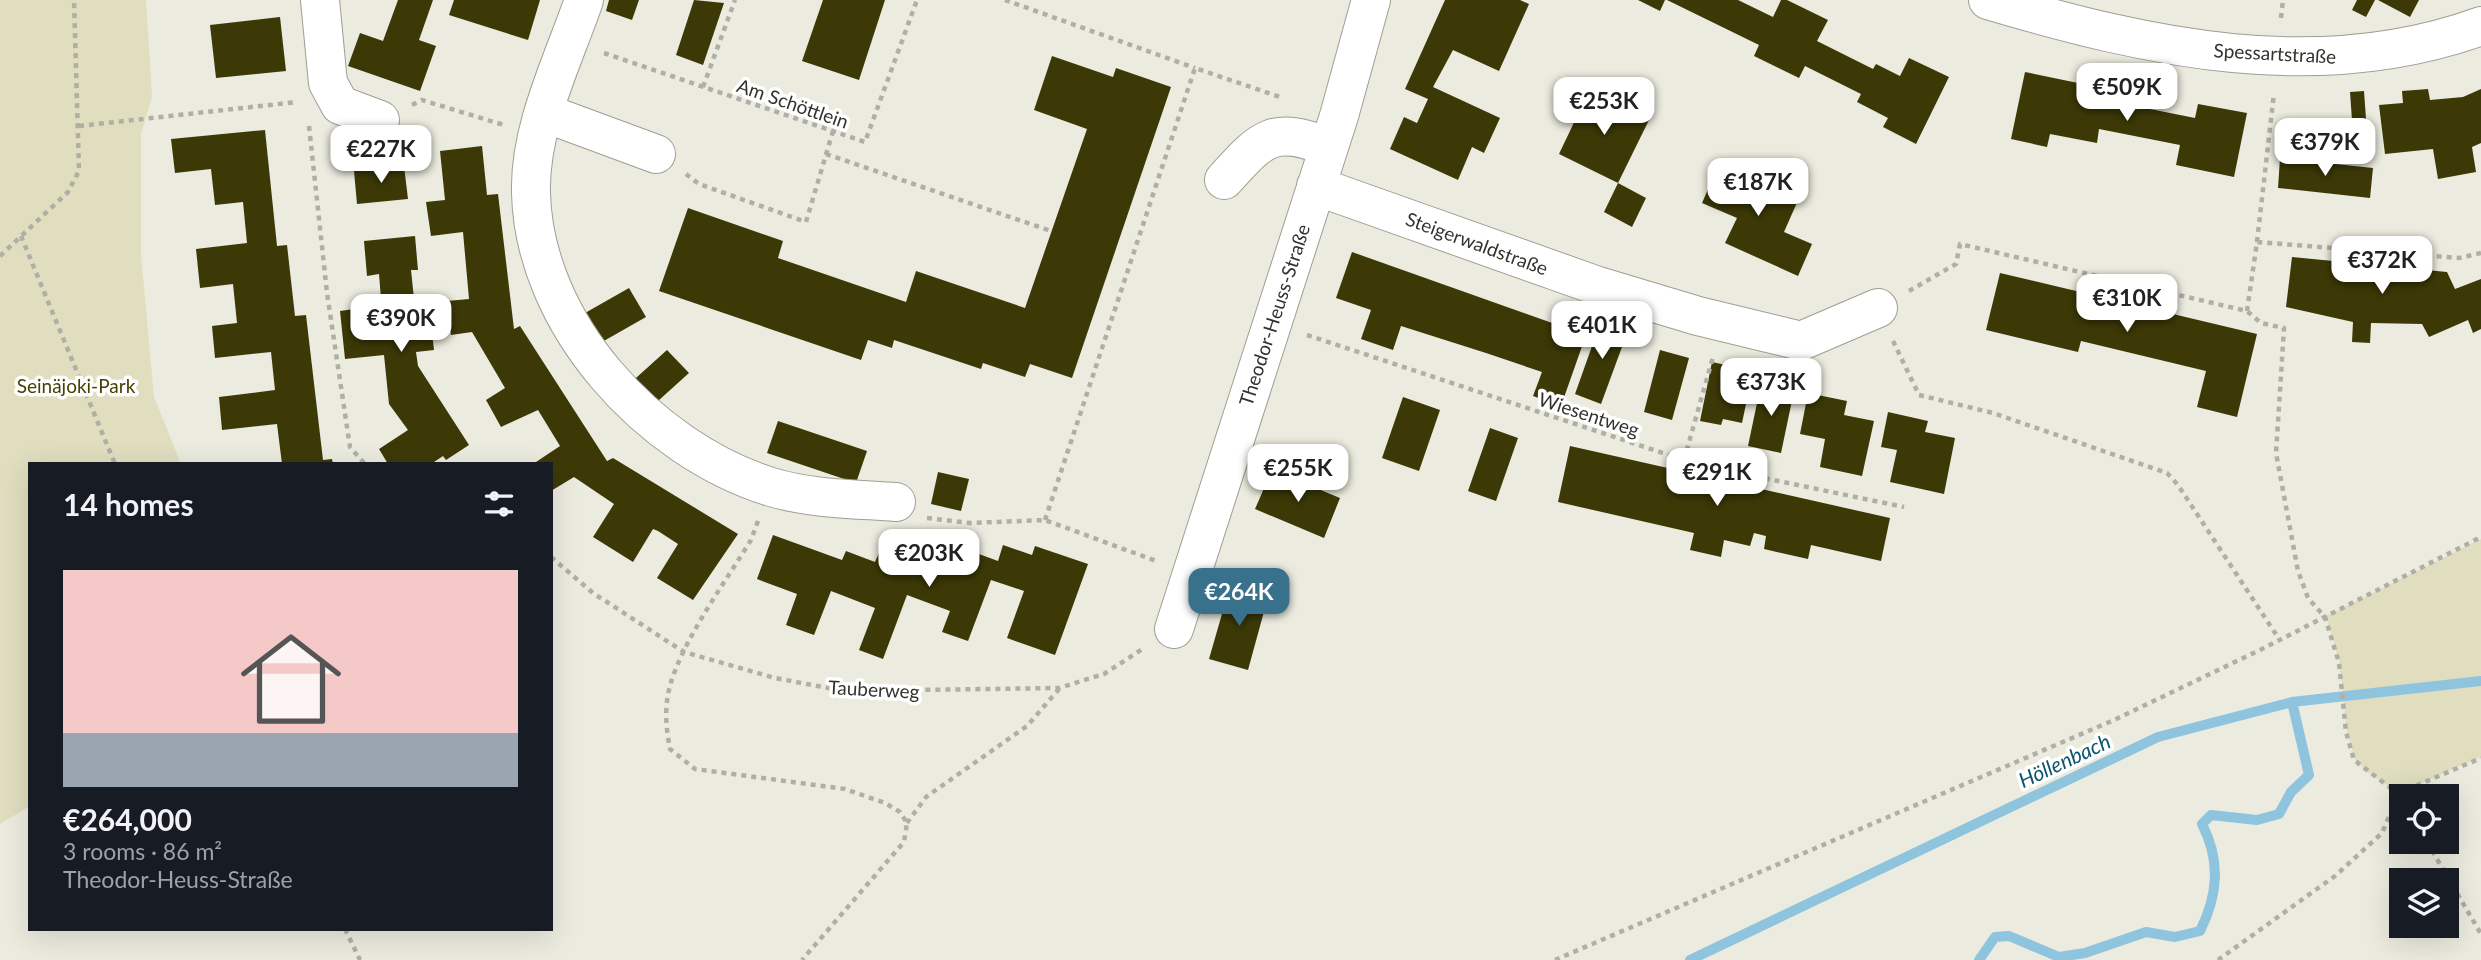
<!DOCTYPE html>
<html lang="en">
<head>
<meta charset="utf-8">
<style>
  :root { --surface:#171b24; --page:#242831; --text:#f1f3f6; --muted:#9ea1a6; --accent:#38718b }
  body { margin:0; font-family:Lato,sans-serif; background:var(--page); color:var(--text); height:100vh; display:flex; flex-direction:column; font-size:26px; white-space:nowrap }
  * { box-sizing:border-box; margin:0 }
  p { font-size:23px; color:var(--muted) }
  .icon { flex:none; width:38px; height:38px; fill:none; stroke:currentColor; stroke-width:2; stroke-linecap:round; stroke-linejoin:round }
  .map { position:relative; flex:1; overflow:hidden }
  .panel { position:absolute; left:28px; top:462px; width:525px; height:469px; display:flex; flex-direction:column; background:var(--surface); border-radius:0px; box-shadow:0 7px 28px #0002 }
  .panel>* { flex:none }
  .controls { position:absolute; left:2389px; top:784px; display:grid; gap:14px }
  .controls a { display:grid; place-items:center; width:70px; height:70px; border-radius:0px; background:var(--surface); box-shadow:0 7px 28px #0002; font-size:35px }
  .price { position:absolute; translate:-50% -60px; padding:0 16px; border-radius:14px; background:#fff; color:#222; font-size:23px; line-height:46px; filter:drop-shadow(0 2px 4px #0008) }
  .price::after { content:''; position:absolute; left:50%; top:42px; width:21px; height:16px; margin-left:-10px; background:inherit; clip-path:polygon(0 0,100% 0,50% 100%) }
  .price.active { background:var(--accent); color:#fff }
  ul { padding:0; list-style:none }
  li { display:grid; align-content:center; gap:14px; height:371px; padding:0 35px }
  li span { display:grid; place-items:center; height:217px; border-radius:0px; color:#555 }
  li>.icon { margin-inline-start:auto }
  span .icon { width:126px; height:126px; fill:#fffc; stroke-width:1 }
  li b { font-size:30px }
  h2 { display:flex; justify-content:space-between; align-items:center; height:84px; padding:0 35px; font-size:30px }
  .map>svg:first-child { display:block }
  .green { fill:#e0debf }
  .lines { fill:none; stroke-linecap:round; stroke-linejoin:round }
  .stream { stroke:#8fc4de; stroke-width:10 }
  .building { fill:#3d3907 }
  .minor-casing { stroke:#9f9e93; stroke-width:40 }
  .path { stroke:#afafa5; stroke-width:4.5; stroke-dasharray:5 5; stroke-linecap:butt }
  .minor { stroke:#fff; stroke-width:38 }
  .labels { text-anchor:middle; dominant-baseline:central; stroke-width:7; stroke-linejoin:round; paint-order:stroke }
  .street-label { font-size:19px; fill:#33332e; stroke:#fff }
  .park-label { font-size:19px; fill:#464202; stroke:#fff }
  .water-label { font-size:21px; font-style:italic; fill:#0d546e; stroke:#fff }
</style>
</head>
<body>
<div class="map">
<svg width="2481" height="960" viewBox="0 0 2481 960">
  <rect width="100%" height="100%" fill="#ebebdf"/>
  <!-- green -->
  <path class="green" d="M0,0H146L152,97L141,134V254L154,397L181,464H30V806L0,824Z
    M2481,539V757L2399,793L2370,774L2355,760L2347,732L2339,661L2326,616Z"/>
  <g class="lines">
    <!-- stream -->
    <path class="stream" d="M1690,960L2158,737L2292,702L2481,681
      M1979,960L1995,937L2009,936L2059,957L2085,953L2146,932L2175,937L2200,931C2218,895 2221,861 2202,824L2211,815L2257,820L2279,814L2291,792L2309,775L2292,702"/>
  </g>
  <!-- building -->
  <path class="building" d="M398,0H433L419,40L436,46L420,91L348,66L360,33L383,41Z
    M454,0H540L528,40L449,15Z
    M609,0H639L632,20L606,11Z
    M694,0L724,3L703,65L676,55Z
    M823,0H885L859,80L802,61Z
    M1445,0H1520L1529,4L1499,71L1453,50L1433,87L1500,118L1484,153L1472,147L1458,180L1390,149L1404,117L1417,123L1428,99L1405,89Z
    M1638,0H1665L1660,11Z
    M1667,0H1738L1773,17L1781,0H1787L1828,20L1817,41L1873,69L1876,64L1900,76L1909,58L1949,77L1916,144L1883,127L1888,118L1857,102L1861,94L1805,66L1799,78L1754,56L1759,45Z
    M2357,0H2375L2366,17L2352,10Z
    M2378,0H2419L2410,17Z
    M280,17L286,71L216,78L210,25Z
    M1052,56L1113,77L1116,68L1171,87L1072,378L1030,364L1025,377L983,363L981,369L894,340L892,348L868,340L861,360L659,291L688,208L783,241L778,258L906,302L916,271L1025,308L1087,129L1034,110Z
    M2025,72L2107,89L2105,100L2195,118L2198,104L2247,113L2234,177L2176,165L2180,145L2099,129L2097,143L2050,134L2047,147L2011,139Z
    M2428,89L2430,100L2463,97L2481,89V143L2472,147L2476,172L2438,179L2433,149L2385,154L2379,105L2403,103L2402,91Z
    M1589,91L1649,120L1618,183L1559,154Z
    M2364,91L2366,119L2352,120L2350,92Z
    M265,130L277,246L287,245L295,316L306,315L323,460L332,459L333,464H282L277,424L222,430L219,397L275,390L271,352L215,358L212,326L237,323L233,284L200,288L196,249L247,243L243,202L215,205L211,169L175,173L171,139Z
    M482,146L487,195L498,194L514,329L520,326L607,461L613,458L738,534L693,600L657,578L678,544L658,531L653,529L633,562L593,537L614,504L574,477L551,491V464H533L560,446L538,410L501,427L486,400L505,388L472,332L451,335L447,301L469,299L463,232L431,236L426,202L445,200L440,151Z
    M2280,158L2373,168L2370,198L2278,188Z
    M1720,162L1799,198L1784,232L1812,244L1798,276L1725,243L1737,218L1702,203Z
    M404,166L408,199L357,204L354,171Z
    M1618,183L1646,198L1632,227L1604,212Z
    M415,236L418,270H411L415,308L429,306L434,350L416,352L418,366L469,445L446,460L443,456L431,464H388L379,449L408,430L389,404L384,355L345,359L340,311L354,309L353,302L381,299L379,274L367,276L364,241Z
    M1352,252L1586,335L1561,406L1533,396L1542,372L1486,353L1401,326L1393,350L1361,339L1371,310L1336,298Z
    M2292,257L2447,272L2455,289L2481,279V329L2473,333L2468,320L2429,337L2422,324L2371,323L2370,343L2352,342L2353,322L2286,307Z
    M2000,273L2257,334L2237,417L2197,407L2206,371L2081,341L2078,352L1986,330Z
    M629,288L646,317L595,346L578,317Z
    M1602,318L1629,328L1601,404L1575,394Z
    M667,350L689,373L648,410L627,386Z
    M1660,350L1689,358L1672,420L1644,412Z
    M1712,362L1753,371L1742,423L1723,419L1721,425L1700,421Z
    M1761,384L1794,391L1781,453L1748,446Z
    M1808,393L1847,401L1844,415L1874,421L1862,476L1820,467L1825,439L1800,434Z
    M1403,397L1440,410L1419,471L1382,458Z
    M1888,412L1928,421L1925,432L1955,438L1944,494L1890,482L1897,450L1881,447Z
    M778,421L867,451L856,483L767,453Z
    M1490,428L1518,438L1496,501L1468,491Z
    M1570,446L1890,518L1881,561L1811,545L1808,559L1764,549L1766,536L1754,533L1750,546L1724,540L1721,557L1690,550L1694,533L1558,502Z
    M1272,470L1340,498L1324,538L1255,509Z
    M938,472L969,479L961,511L931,504Z
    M773,535L842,560L846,551L875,562L879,553L918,568L926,545L964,560L968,550L998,561L1003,545L1032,555L1035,546L1088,564L1055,655L1007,638L1024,591L991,580L968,641L942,632L950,611L907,595L883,659L859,650L875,608L831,591L814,635L786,625L797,594L757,579Z
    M1230,586L1268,597L1248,670L1209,659Z"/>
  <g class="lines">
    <defs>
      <path id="minor" d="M320,0L328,83L340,105L380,120
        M584,0C563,61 529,128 531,193C534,324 649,449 771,487C811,499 855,499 896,502
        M1988,0C2148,48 2318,85 2481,26
        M545,113L656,154
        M1224,180C1262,138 1272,125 1328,147
        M1316,186L1598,286L1698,316L1801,341L1878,308
        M1174,629L1339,116L1371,0"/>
    </defs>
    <!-- minor casing -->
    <use href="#minor" class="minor-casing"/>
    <!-- path -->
    <path class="path" d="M1005,0L1195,68
      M2281,18L2283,0
      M604,53L865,142L917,0
      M703,87L735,0
      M412,105L422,100L504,125
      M79,126L297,102
      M309,126L327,293L350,447L365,464
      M826,154L1051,231
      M686,174L699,184L806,222L833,131
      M21,236L115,464
      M2257,242L2274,93
      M0,256L68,192L79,171L74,0
      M1909,291L1956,264L1960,244L2247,311L2261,323L2284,328L2276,453L2298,571L2308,598L2325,617L2339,663L2346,732L2354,760L2401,796
      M2247,311L2257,242L2459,258L2481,253
      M1307,335L1696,464L1904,507
      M1893,341L1919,395L1993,413L2167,473L2178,485L2279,639
      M1684,460L1713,357
      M927,518L970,523L1045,520L1156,561
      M1045,520L1195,68L1283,98
      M758,521L751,540C726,581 682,641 670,686C664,707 666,728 670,749L695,769L845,789L885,803L900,812L907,823L904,842L802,960
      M551,557L593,593L684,652L775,678L844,691L1059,688L1104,674L1144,648
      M907,823L926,797L1027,726L1059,689
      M2427,842L2481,934
      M345,929L360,960
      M1555,960L2114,720L2262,649L2481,537
      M2218,960L2335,876L2382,833L2399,793L2481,758"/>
    <!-- minor -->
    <use href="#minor" class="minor"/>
  </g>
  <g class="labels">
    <!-- street labels -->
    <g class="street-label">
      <text transform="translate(2275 53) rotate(3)">Spessartstraße</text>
      <text transform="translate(793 103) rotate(19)">Am Schöttlein</text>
      <text transform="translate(1477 243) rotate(20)">Steigerwaldstraße</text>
      <text transform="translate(1274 315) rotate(-72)">Theodor-Heuss-Straße</text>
      <text transform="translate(1589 414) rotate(18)">Wiesentweg</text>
      <text transform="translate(874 689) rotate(3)">Tauberweg</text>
    </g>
    <!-- park labels -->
    <g class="park-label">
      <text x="76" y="385">Seinäjoki-Park</text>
    </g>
    <!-- water labels -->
    <g class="water-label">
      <text transform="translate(2064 760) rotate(-25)">Höllenbach</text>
    </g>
  </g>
</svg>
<div class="controls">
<a><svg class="icon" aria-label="locate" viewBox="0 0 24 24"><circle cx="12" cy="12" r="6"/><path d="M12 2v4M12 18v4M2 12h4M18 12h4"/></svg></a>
<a><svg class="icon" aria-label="layers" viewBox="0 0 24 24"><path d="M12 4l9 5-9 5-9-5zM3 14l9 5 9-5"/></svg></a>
</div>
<b class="price" style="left:2127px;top:123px">€509K</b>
<b class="price" style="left:1604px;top:137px">€253K</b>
<b class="price" style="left:2325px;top:178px">€379K</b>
<b class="price" style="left:381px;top:185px">€227K</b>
<b class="price" style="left:1758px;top:218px">€187K</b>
<b class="price" style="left:2382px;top:296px">€372K</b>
<b class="price" style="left:2127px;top:334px">€310K</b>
<b class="price" style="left:401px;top:354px">€390K</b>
<b class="price" style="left:1602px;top:361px">€401K</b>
<b class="price" style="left:1771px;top:418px">€373K</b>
<b class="price" style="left:1298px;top:504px">€255K</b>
<b class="price" style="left:1717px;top:508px">€291K</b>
<b class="price" style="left:929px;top:589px">€203K</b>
<b class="price active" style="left:1239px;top:628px">€264K</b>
<section class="panel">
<h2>14 homes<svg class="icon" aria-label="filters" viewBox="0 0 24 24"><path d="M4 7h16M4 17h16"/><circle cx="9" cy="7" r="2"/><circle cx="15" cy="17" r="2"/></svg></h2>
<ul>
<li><span style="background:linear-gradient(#f6c9c9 75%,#9aa5b1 0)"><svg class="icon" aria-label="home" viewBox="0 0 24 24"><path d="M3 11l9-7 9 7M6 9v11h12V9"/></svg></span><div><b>€264,000</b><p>3 rooms · 86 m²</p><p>Theodor-Heuss-Straße</p></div></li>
</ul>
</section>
</div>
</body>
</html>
